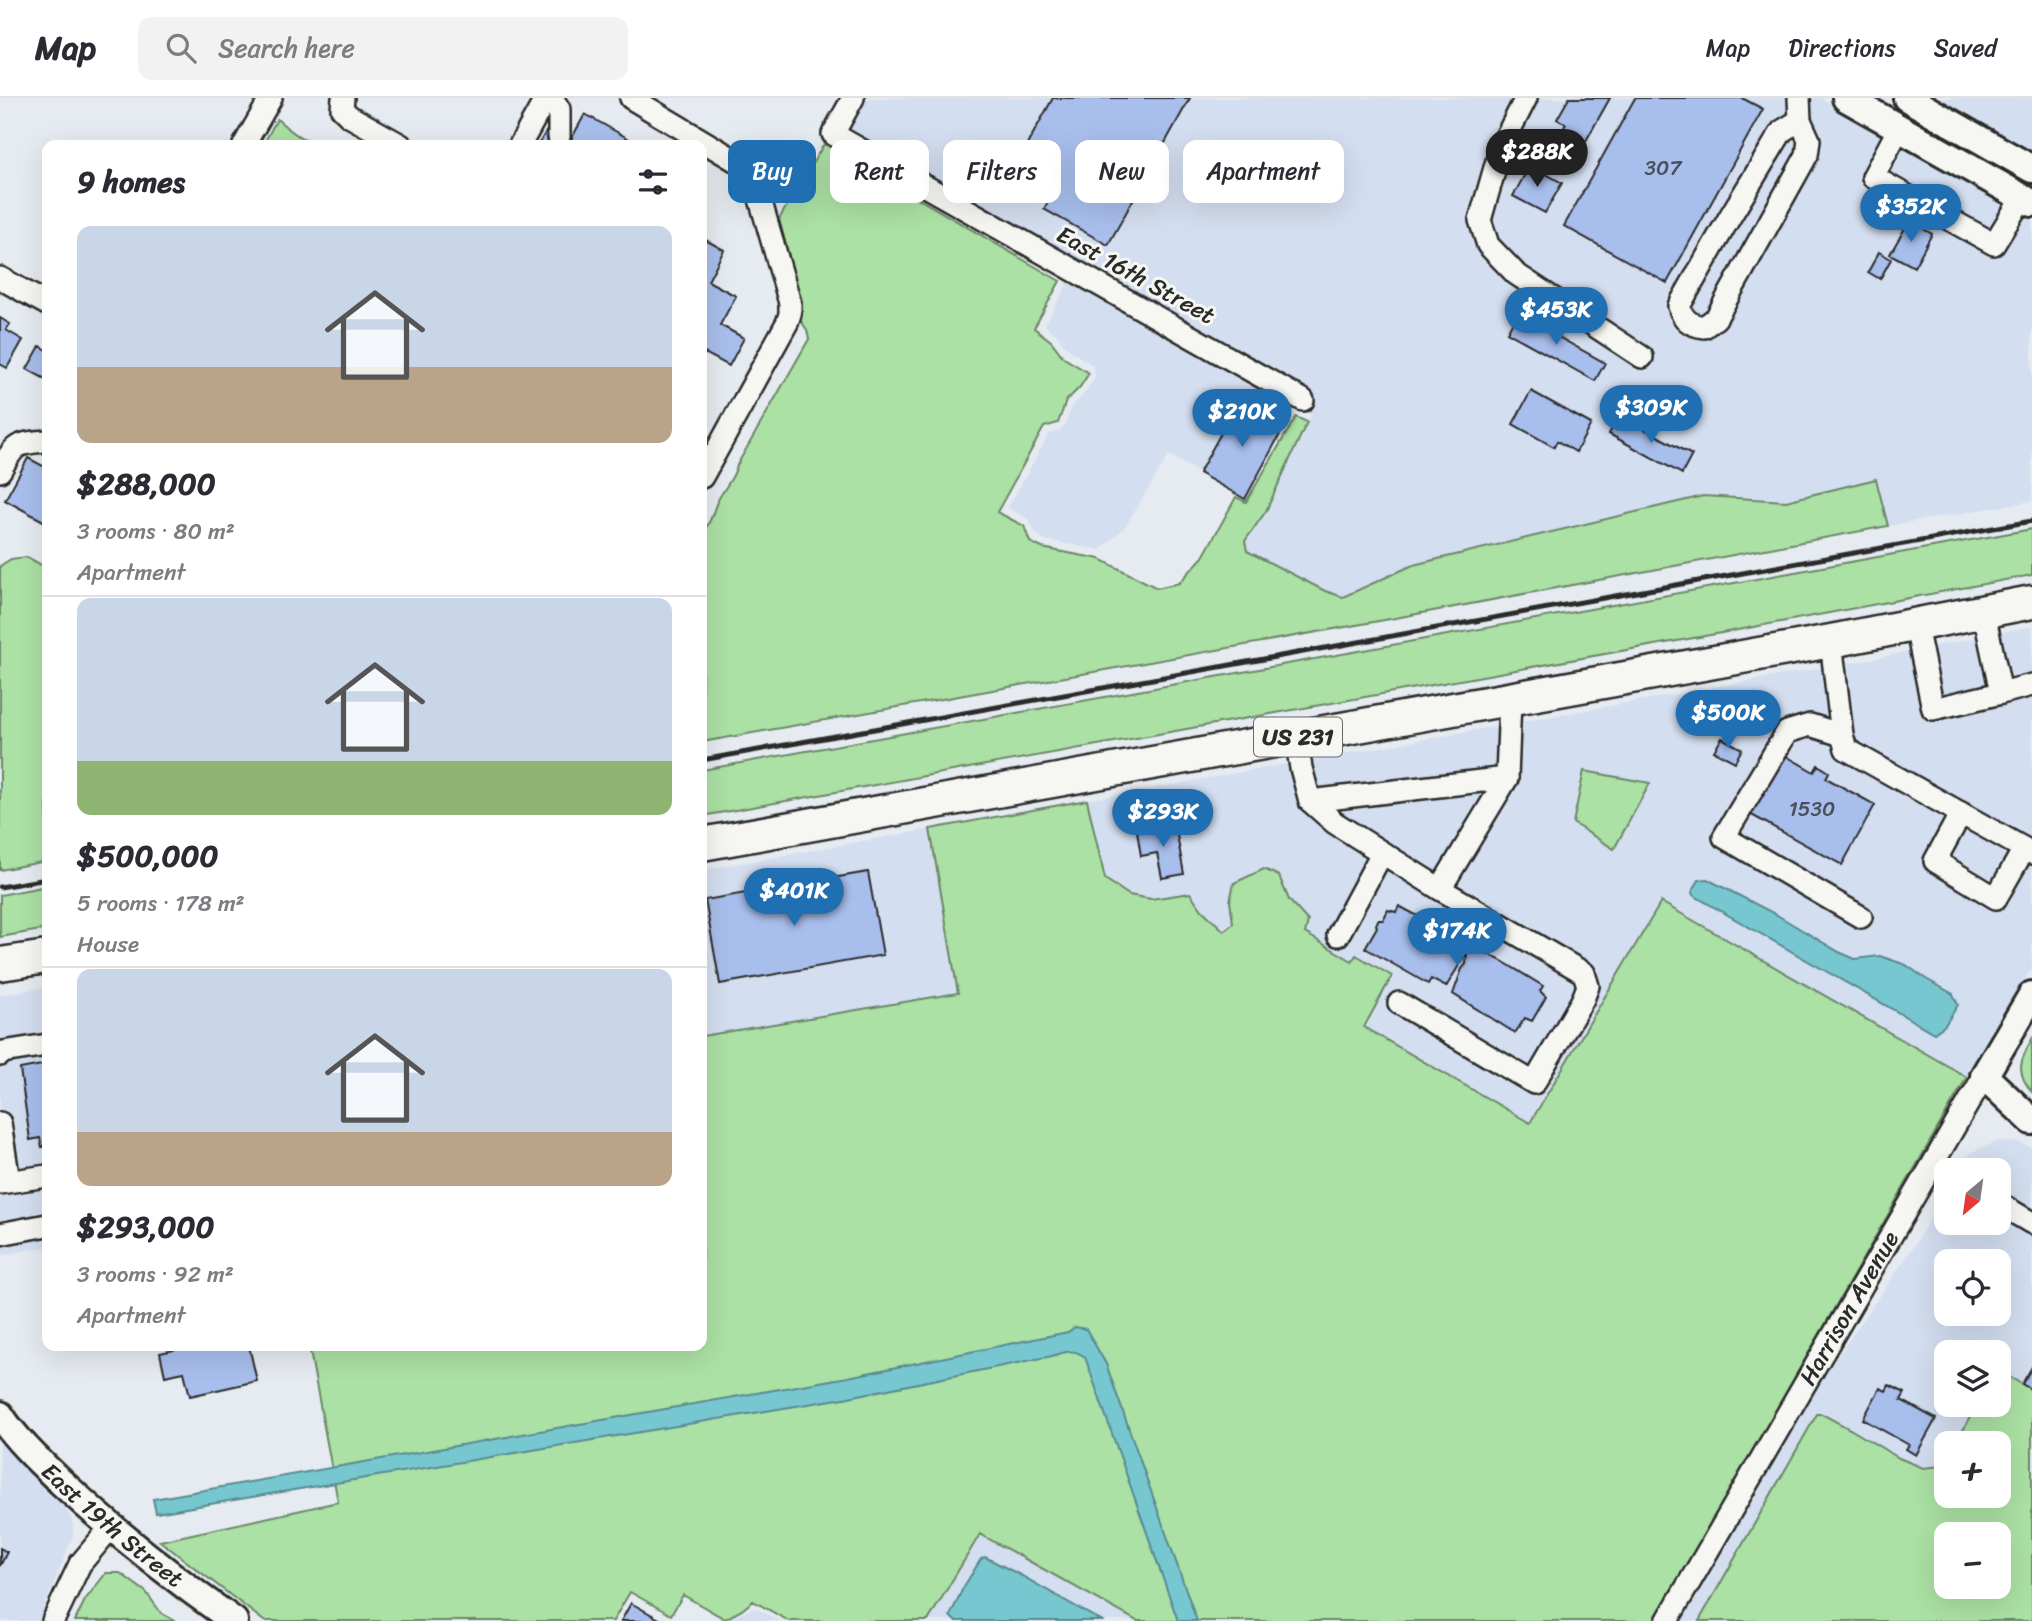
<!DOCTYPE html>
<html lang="en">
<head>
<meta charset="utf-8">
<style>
  :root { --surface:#fff; --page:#f2f2f3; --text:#2b2b33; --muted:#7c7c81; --line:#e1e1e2; --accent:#1f6fb2 }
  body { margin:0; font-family:Sriracha,sans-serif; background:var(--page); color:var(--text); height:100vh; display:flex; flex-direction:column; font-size:26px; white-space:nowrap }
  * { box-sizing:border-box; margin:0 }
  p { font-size:23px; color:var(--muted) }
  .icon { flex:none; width:38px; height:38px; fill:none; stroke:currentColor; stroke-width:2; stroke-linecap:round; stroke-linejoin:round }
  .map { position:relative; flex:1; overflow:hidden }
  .side { position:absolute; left:42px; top:42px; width:665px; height:1211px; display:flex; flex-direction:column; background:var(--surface); border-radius:14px; box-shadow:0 7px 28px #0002 }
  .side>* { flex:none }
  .top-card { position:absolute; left:728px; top:42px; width:665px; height:63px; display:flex; gap:14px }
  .needle { width:46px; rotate:209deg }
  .tools { position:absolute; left:1934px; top:1060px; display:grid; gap:14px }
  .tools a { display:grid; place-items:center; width:77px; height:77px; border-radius:14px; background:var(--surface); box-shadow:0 7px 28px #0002; font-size:35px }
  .price { position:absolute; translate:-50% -60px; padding:0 16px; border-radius:24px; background:var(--accent); color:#fff; font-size:23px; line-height:46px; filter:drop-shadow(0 2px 4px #0008) }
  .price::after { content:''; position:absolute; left:50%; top:42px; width:21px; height:16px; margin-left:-10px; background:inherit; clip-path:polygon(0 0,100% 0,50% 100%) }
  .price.selected { background:#222; color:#fff }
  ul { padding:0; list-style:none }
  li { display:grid; align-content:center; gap:14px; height:371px; padding:0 35px }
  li+li { border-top:2px solid var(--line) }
  li span { display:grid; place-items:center; height:217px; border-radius:14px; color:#555 }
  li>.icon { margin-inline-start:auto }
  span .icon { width:126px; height:126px; fill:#fffc; stroke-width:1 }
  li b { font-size:30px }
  h2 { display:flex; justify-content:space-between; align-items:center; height:84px; padding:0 35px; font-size:30px }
  .tag { padding:0 24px; border-radius:14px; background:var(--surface); box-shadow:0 7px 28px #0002; font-size:24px; line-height:63px }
  .tag.selected { background:var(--accent); color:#fff }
  header { display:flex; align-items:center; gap:42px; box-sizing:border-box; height:98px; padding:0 35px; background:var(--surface); border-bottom:2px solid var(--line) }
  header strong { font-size:33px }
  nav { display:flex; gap:38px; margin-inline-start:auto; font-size:24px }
  .search { width:490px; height:63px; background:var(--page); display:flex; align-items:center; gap:18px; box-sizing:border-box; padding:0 24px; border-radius:14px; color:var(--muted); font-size:26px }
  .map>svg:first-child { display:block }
  .built { fill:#d3def0; fill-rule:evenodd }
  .green { fill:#abe1a4; stroke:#6b8668; stroke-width:2; fill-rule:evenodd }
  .water { fill:#77c7d1; stroke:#59898f; stroke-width:2 }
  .building { fill:#a8beec; stroke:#2b2b2b; stroke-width:2 }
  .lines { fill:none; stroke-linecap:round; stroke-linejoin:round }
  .minor-casing { stroke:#2b2b2b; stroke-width:26 }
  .major-casing { stroke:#2b2b2b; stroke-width:32 }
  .highway-casing { stroke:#2b2b2b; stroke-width:37 }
  .minor { stroke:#f6f6f2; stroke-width:21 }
  .major { stroke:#f6f6f2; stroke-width:26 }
  .highway { stroke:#f6f6f2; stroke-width:32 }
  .rail { stroke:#2b2b2b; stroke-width:5 }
  .labels { text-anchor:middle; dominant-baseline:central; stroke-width:6; stroke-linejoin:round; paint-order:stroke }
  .number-label { font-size:21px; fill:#4a505b }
  .shield { fill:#f6f6f2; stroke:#686867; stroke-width:2 }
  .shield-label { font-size:23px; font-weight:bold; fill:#2b2b2b }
  .street-label { font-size:24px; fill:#2b2b2b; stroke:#f6f6f2 }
</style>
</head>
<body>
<header>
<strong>Map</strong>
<div class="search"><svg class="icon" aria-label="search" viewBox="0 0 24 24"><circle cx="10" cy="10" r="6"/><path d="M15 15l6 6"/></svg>Search here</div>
<nav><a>Map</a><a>Directions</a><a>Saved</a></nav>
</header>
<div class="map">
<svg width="2032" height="1523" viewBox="0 0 2032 1523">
  <rect width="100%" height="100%" fill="#e6ebf1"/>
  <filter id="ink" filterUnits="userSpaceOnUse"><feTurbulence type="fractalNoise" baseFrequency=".0143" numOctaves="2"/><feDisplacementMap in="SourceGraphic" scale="14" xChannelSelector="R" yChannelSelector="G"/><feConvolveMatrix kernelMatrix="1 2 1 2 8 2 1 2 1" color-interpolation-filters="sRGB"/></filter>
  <g filter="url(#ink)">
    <!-- built -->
    <path class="built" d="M863,0H1821L2032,119V403L1888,428L1875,381L1786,403L1703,398L1413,467L1343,499L1325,493L1247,453L1245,443L1266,413L1311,317L1306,314L1316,297L846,31Z
      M1932,0H2032V56Z
      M1065,179L1299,311L1290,315L1244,394L1240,392L1233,394L1169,357L1125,429L1100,452L1046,442L1037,437L1028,421L1008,410L1049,336L1059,333L1065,327L1072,308L1085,295L1095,279L1093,267L1069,252L1057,237L1045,227L1067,187Z
      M2032,528V869L1967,979L1661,804L1530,1025L1363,929L1106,787L1087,702L1882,559Z
      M930,731L961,912L702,960V772Z
      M47,889V1149L0,1157V897Z
      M1999,1043L2018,1044L2032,1050V1523H1678L1804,1307L1912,1151L1946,1093V1125H1998V1073H1958L1968,1058L1976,1052ZM1946,1164H1998V1216H1946ZM1946,1255H1998V1307H1946ZM1946,1346H1998V1398H1946ZM1946,1437H1998V1489H1946Z
      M0,1345L58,1402L69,1416L73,1426V1437L39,1523H0Z
      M989,1401L1209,1523H918Z
      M756,1510L780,1523H724L725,1521Z"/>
    <!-- green -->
    <path class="green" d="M277,21C295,37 304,44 327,47H263Z
      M824,46L1060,183L1034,230L1051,243L1064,260L1089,275L1080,289L1066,303L1058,325L1044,329L997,414L1024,428L1030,444L1042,450L1100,461L1157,490L1179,485L1203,459L1236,399L1246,404L1296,319L1307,324L1266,413L1245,443L1247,453L1325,493L1343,499L1413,467L1703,398L1786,403L1876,381L1888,428L1390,521L702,644V435C711,426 712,415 717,404C723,391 734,381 737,367L809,241L807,232L799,220L801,205L779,121Z
      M2032,431V477L1727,534L702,718V672Z
      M27,459L47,470V763L0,772V468L11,461Z
      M1584,673L1650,685L1614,751L1573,725Z
      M1087,702L1105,781L1129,797L1151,801L1190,795L1202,812L1224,833L1233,825L1230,803L1234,785L1264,771L1279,778L1289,802L1308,823L1305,835L1352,863L1356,857L1392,878L1364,929L1530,1025L1661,804L1967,979L1655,1523H1137L980,1436L928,1523H789L753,1503L742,1512L725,1521L683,1497L671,1517L630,1494L613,1523H264L160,1443L338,1404L309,1248H702V938L958,895L930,731Z
      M47,788V831L0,839V797Z
      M2032,941V994C2015,974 2020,962 2032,941Z
      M2006,1277L2032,1292V1523H1699L1817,1316H1822L1850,1331L1899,1360L1923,1370L1941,1368L1946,1363V1398H1998V1346H1956L1972,1315L1980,1307H1998L1999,1286ZM1946,1437H1998V1489H1946Z
      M120,1475L146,1494L161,1515L175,1523H75L85,1502L106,1475Z"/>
    <!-- water -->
    <path class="water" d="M1707,781L1777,817L1839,854L1855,861L1880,858L1906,867L1926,881L1953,896L1958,907L1945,927L1934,935L1693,797L1692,794L1699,782Z
      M1075,1229L1086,1231L1106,1266L1197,1523H1178L1085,1259C1073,1250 1066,1254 1052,1258L844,1300L156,1415L153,1401L848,1279L1068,1234Z
      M985,1459L1022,1478L1101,1523H955L950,1518L963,1490L981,1461Z"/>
    <!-- building -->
    <path class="building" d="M1053,0H1190L1108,147L1044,111L1059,83L1019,61Z
      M1569,0H1610L1583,48L1561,35L1566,26L1557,21Z
      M1635,0H1742L1763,11L1667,185L1564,128Z
      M585,16L631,42L627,47H538L547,32L569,45Z
      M1530,67L1562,85L1545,115L1513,98Z
      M1909,123L1932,136L1914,169L1890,156Z
      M702,140L724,152L708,183L736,198L720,227L744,240L729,268L705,255L702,261Z
      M1879,154L1891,161L1880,181L1868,174Z
      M1517,216L1605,265L1595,283L1507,234Z
      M0,220L10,226L6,232L23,242L7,270L0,266Z
      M40,248L47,252V282L27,271Z
      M1531,293L1591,326L1576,354L1557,343L1554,349L1513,326Z
      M1239,302L1285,327L1245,401L1199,375Z
      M1619,317L1692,357L1682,376L1609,336Z
      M28,360L47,370V425L5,402Z
      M1722,640L1742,651L1735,664L1714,653Z
      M1781,655L1814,674L1818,667L1829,674L1826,680L1875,707L1842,767L1748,715Z
      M1175,726L1184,776L1162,780L1157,755L1141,758L1137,733Z
      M868,774L883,857L720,886L705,802Z
      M1399,808L1502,863L1543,888L1540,893L1546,899L1532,923L1525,920L1515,935L1453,896L1462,871L1466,866L1467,854L1446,889L1431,881L1428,886L1365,850L1377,829L1376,827L1378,822H1383L1388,812L1396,814Z
      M47,966V1048L42,1049L40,1040L30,1042L20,971Z
      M179,1248H249L257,1283L190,1298L184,1274L165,1278L160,1255L179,1251Z
      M2032,1269V1292L2022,1286Z
      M1889,1287L1905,1295L1901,1302L1936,1321L1916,1357L1906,1351L1909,1347L1863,1321L1880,1290L1886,1293Z
      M0,1450L7,1454L0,1468Z
      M631,1505L661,1522L660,1523H621Z"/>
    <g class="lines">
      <defs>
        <g id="minor">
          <path d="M343,0L342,11L349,18L401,47"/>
          <path d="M552,0L559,11V39"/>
          <path d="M631,0L748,70L754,80L790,205V216L787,225L702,379"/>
          <path d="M853,0L833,36L1303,302"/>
          <path d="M1526,0L1501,49L1480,122L1488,147L1516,176L1642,259"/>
          <path d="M1799,0L1800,22L1809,42L1807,57L1716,220L1704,229C1690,227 1683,222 1679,208L1731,117L1782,33L1800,22"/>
          <path d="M1899,30L1873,79L1994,146L2022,100"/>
          <path d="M244,47L271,0"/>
          <path d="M520,47L546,0"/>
          <path d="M0,180L47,206"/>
          <path d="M0,373C15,346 16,345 47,343"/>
          <path d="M1984,515L2001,595L2032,587"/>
          <path d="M1916,528L1933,611L2001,595"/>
          <path d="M1831,543L1842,637L1810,627L1787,634L1724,739L1861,819"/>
          <path d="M1842,637L1846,651L2032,755"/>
          <path d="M1296,639L1301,670L1310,703L1335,725L1440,791L1507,680L1510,601"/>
          <path d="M1310,703L1507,680"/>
          <path d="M1961,715L1935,763L1996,800L2024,751"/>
          <path d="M1338,837L1382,755"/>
          <path d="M1399,905L1534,985L1583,901L1588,888L1584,875L1440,791"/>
          <path d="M0,957L3,954L47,947"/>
          <path d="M0,1025L9,1083"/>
          <path d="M0,1085L47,1078"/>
          <path d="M1998,1105L2032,1125"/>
          <path d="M0,1136L47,1127"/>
          <path d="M53,1523L80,1466L111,1429"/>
          <path id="s1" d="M1667,1523L1984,978"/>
        </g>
        <g id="major">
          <path d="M1846,0L2032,105"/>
          <path d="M1907,0L2032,71"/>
          <path d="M2032,897L1984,978L2032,1023"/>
          <path id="s2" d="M0,1317C17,1343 40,1364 62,1385C116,1435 174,1481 234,1523"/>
        </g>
        <path id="highway" d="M702,746L1831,543L2032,504
          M0,866L47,859"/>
      </defs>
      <!-- minor casing -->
      <use href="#minor" class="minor-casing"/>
      <!-- major casing -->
      <use href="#major" class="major-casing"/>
      <!-- highway casing -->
      <use href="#highway" class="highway-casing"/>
      <!-- minor -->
      <use href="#minor" class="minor"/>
      <!-- major -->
      <use href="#major" class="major"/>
      <!-- highway -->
      <use href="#highway" class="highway"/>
      <!-- rail -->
      <path class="rail" d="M702,662L2032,423
        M0,789L47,781"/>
    </g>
  </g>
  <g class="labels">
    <!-- number labels -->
    <g class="number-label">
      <text x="1663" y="70">307</text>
      <text x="1812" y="711">1530</text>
    </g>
    <!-- shield labels -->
    <rect class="shield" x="1254" y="619.5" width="88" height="39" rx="5"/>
    <g class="shield-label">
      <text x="1298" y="639">US 231</text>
    </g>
    <!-- street labels -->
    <g class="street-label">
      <text transform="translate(1136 177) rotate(29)">East 16th Street</text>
      <text stroke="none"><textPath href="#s1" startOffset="362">Harrison Avenue</textPath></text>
      <text stroke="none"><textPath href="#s2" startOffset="158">East 19th Street</textPath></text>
    </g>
  </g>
</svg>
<div class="tools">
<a><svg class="needle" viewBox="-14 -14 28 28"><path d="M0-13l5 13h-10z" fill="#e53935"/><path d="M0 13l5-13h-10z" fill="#7c7c81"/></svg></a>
<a><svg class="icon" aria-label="locate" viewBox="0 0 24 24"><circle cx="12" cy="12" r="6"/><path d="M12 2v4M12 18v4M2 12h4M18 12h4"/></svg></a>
<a><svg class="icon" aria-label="layers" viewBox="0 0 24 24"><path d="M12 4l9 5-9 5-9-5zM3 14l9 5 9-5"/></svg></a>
<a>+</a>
<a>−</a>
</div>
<b class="price selected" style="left:1537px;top:91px">$288K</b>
<b class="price" style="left:1911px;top:146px">$352K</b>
<b class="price" style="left:1556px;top:249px">$453K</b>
<b class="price" style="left:1651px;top:347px">$309K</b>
<b class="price" style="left:1242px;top:351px">$210K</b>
<b class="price" style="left:1728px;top:652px">$500K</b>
<b class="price" style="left:1163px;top:751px">$293K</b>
<b class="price" style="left:794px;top:830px">$401K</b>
<b class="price" style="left:1457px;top:870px">$174K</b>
<div class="top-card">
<a class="tag selected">Buy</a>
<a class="tag">Rent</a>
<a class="tag">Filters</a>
<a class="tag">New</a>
<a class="tag">Apartment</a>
</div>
<section class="side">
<h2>9 homes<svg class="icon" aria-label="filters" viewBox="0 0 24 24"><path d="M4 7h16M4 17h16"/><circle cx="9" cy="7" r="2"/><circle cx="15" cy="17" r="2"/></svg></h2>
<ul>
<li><span style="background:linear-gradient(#c9d6e8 65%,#b9a48a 0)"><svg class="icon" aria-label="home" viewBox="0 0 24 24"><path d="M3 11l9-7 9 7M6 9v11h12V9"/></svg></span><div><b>$288,000</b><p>3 rooms · 80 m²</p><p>Apartment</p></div></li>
<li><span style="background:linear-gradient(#c9d6e8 75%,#8fb573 0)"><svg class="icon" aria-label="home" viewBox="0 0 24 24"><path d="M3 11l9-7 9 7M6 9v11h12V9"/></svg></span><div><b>$500,000</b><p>5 rooms · 178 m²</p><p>House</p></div></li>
<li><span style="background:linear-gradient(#c9d6e8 75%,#b9a48a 0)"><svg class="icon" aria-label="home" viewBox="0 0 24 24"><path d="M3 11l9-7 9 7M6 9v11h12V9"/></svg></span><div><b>$293,000</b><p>3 rooms · 92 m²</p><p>Apartment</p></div></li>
</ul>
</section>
</div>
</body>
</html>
